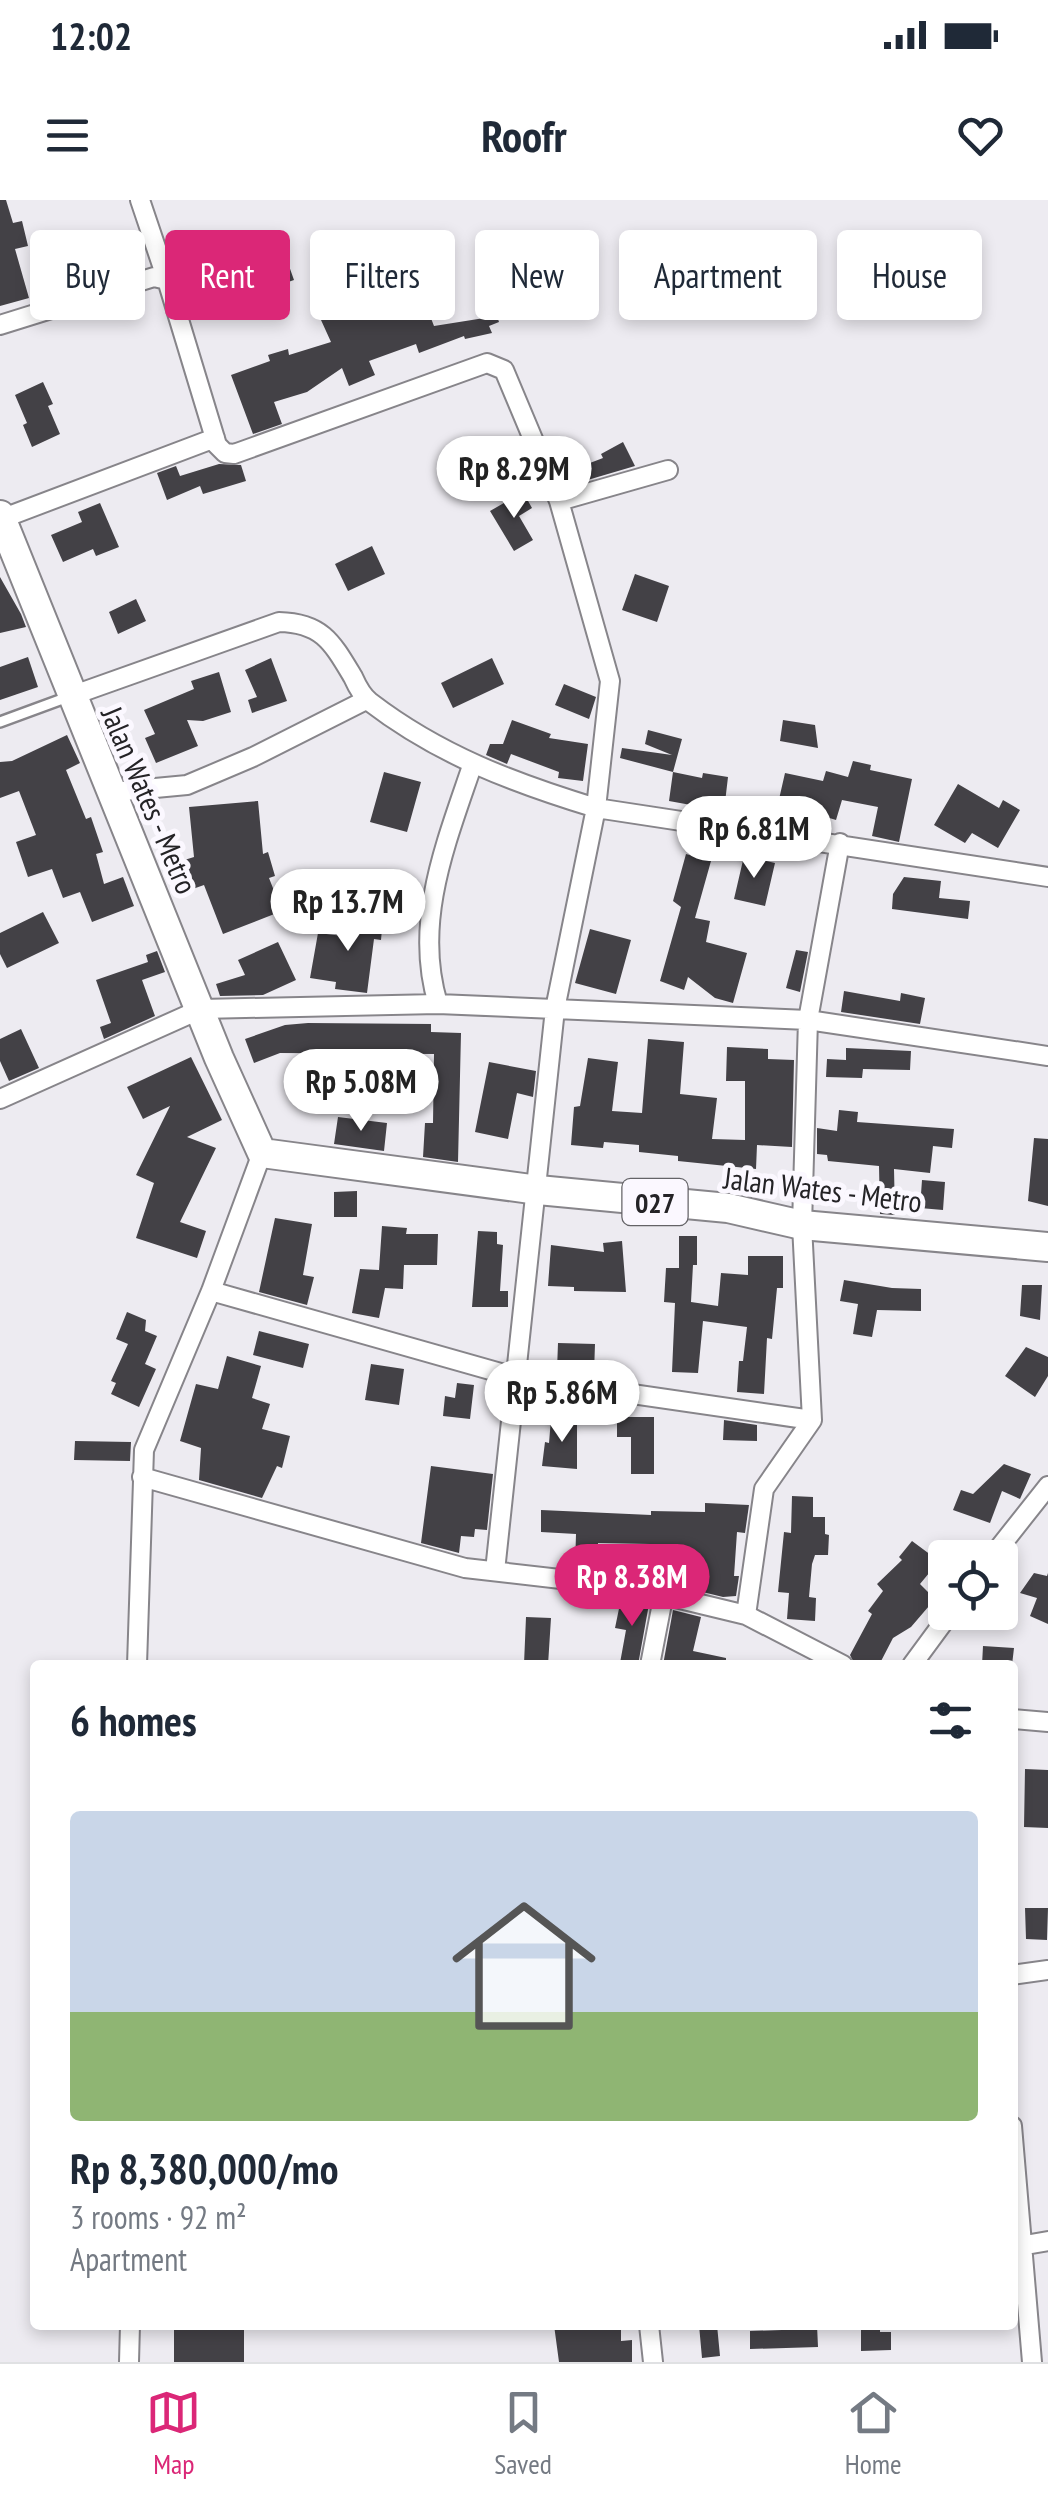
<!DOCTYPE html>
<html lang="en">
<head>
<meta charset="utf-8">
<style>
  :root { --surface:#fff; --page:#f6f6f7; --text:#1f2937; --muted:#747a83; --line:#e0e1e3; --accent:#db2777 }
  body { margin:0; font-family:"PT Sans Narrow",sans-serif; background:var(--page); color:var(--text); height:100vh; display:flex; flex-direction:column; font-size:38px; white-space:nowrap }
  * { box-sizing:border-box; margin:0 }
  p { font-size:32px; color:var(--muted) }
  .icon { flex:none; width:55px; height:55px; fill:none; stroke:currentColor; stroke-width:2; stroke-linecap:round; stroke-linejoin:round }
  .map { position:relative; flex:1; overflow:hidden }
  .panel { position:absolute; left:30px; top:1460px; width:988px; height:670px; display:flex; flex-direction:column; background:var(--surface); border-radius:10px; box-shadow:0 5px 15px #0003 }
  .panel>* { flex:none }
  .banner { position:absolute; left:30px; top:30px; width:990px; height:90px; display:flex; gap:20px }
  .fabs { position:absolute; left:928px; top:1340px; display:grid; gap:20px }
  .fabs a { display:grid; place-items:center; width:90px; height:90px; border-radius:10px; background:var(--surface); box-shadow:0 5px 15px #0003; font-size:50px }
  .price { position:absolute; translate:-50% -85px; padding:0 22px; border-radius:35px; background:#fff; color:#222; font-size:32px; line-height:65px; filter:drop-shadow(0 2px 5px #0008) }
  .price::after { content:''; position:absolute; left:50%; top:60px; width:30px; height:22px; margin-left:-15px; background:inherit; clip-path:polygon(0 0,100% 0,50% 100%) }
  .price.current { background:var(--accent); color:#fff }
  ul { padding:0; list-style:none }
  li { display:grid; align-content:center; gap:20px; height:530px; padding:0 40px }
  li span { display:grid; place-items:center; height:310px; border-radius:10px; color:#555 }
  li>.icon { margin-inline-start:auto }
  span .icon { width:180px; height:180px; fill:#fffc; stroke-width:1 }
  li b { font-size:42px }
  h2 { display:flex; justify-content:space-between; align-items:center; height:120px; padding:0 40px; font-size:42px }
  .pill { padding:0 35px; border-radius:10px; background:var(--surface); box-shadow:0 5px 15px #0003; font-size:35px; line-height:90px }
  .pill.current { background:var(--accent); color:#fff }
  .status { display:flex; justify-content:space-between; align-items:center; height:70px; padding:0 50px; background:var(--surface); direction:ltr }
  .status svg { height:28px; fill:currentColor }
  header { display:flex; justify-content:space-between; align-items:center; height:130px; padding:0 40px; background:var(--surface); font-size:45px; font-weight:800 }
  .dock { display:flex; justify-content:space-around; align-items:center; height:140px; border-top:2px solid var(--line); background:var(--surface); font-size:28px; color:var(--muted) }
  .dock a { display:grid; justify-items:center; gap:5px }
  .dock .current { color:var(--accent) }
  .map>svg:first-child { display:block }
  .building { fill:#434146 }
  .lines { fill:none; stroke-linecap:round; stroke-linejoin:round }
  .service-casing { stroke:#87858a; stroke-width:14 }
  .minor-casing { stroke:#87858a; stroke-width:22 }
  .primary-casing { stroke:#87858a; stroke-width:32 }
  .service { stroke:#fff; stroke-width:9 }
  .minor { stroke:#fff; stroke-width:18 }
  .primary { stroke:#fff; stroke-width:28 }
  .labels { text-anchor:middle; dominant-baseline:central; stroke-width:10; stroke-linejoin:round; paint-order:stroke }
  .shield { fill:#fbf8ff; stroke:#646367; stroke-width:2.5 }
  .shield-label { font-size:28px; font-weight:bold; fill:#242326 }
  .street-label { font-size:30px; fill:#242326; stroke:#fbf8ff }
</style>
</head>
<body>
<div class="status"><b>12:02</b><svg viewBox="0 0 49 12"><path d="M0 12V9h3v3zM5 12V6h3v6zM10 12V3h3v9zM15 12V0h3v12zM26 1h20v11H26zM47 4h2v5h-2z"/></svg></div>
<header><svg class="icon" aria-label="menu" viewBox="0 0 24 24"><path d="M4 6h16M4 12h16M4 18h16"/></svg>Roofr<svg class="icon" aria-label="heart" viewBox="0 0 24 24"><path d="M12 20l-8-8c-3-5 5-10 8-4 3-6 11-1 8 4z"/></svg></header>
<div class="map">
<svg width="1048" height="2162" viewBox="0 0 1048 2162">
  <rect width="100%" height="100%" fill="#edebf1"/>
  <!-- building -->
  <path class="building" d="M0,0H6L13,23L22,21L28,46L15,49L29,98L0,106Z
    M282,46L294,80L265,90L253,56Z
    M139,52L143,67L88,84L81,69Z
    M377,85L386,109L422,95L434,126L497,116L499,122L489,126L492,133L465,139L464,136L419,153L416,144L369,161L375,175L349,186L342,168L307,192L274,202L282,224L253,234L231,175L270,161L268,155L288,149L289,155L331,142L321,120L362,103L358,92Z
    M43,182L53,204L48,206L60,234L32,247L23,225L27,223L15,195Z
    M623,242L635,266L574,284L569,271L603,258L601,254Z
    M219,264L241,265L246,281L203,294L200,286L167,300L157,273L176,266L180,276Z
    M523,292L532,308L519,316L533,340L514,351L490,311Z
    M100,303L119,347L96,356L93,349L63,362L51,335L82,322L78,312Z
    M372,346L385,374L348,391L335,364Z
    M635,374L669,386L657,422L622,410Z
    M0,377L21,414L26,427L0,433Z
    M136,399L146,421L118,434L109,412Z
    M28,457L38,487L0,500V467Z
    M271,458L287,501L252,513L248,500L257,497L245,470Z
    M492,458L504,484L453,508L441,483Z
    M219,472L231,512L203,521L187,520L198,546L156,563L145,538L155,534L144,510L194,489L191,481Z
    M564,484L596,497L589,519L555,505Z
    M512,520L551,534L549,538L588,544L583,581L558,578L559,572L511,554L507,564L486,555L490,544H503Z
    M783,520L815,525L818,548L780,541Z
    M648,530L682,539L673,572L620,558L622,548L672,555L645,544Z
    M67,535L80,563L66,570L86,619L91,617L103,652L96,654L104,684L123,677L134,706L92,722L80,692L63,698L52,669L28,677L16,642L36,635L19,591L0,598V562L12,561Z
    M853,561L871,565L870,570L912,579L899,642L872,636L878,607L842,600L836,620L800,609L799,613L777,608L785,573L823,581L826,571L848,577Z
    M384,572L421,582L407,632L370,622Z
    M673,572L702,578L703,573L728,577L724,611L669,601Z
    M958,584L999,608L1003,600L1020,610L998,648L972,633L965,643L934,625Z
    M258,601L263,654L268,652L275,676L269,678L282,711L223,734L204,685L187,691L178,662L194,657L189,607Z
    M686,654L711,661L695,718L710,721L706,742L747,753L733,803L715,798L688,777L684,790L660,781L681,707L673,701Z
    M744,656L775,663L765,706L734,699Z
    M904,677L941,681L939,698L970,701L968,719L892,709L893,694Z
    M43,712L59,743L7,768L0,754V733Z
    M345,714L383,718L381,740L374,739L367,793L335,789L336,782L310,778L318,733L343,736Z
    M590,729L631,740L616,794L575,783Z
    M278,742L296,780L263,795L220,796L216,784L245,775L238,760Z
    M796,750L808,752L800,792L786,788Z
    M157,751L165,772L142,780L155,816L104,839L100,827L111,823L96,780L148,762L146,755Z
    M844,791L900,801L901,793L925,798L920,824L841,812Z
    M308,823L431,824V832L461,833L458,962L423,957L425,923H433L434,854L280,853L254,863L245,839L285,825Z
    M21,829L39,868L9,881L0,861V839Z
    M648,839L684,842L680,894L717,898L712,939L745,940V881H726L727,847L768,849V859L794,860L792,947L757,945L756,969L678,961V956L639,952V945L604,942L603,948L571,945L574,907L580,906L588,858L618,862L612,911L642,913Z
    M846,848L911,851L910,870L863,869L862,878L826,877L827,859L846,860Z
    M191,857L222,920L187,937L216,948L180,1022L206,1031L197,1058L136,1038L154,983L136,975L170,906L143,919L127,887Z
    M489,862L536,871L533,897L517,893L508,939L475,932Z
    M839,910L858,912L857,922L954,929L952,948L933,946L930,973L894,969L895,1015L880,1014L879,966L828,961L827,955L817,954V928L837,931Z
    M338,917L387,923L384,951L334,944Z
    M1034,938L1048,939V1006L1028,1001Z
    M922,980L945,982L943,1010L920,1008Z
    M357,991V1017H334V992Z
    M275,1018L312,1024L303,1075L314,1077L307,1105L259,1092Z
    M382,1026L407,1028L406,1034H438L437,1065H404L403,1089L385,1088L379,1118L352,1113L360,1069L379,1070Z
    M478,1031L497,1032V1044L503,1045L500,1091H508V1107H472Z
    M679,1036H697V1065H693L691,1102L718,1106L721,1073L748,1075V1056H783V1088H777L772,1139L767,1138L764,1194L737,1192L739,1161H743L747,1127L703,1121L698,1173L672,1172L675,1103L664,1102L666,1068H679Z
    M622,1041L626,1092L574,1091V1087L548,1086L551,1045L604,1052L603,1043Z
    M844,1080L892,1088L921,1089V1111L877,1110L872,1137L853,1134L858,1104L840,1101Z
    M1022,1085H1042L1040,1120L1020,1116Z
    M127,1112L146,1120L145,1131L157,1136L145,1164L156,1169L139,1207L111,1194L116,1183L111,1181L128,1144L116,1139Z
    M259,1131L309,1144L303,1168L253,1155Z
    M558,1143L595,1144L594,1173L557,1170Z
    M1026,1147L1048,1157V1176L1035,1197L1005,1176Z
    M227,1156L261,1166L252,1198L270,1204L262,1229L290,1236L282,1268L277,1266L262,1298L199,1280L201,1248L180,1241L196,1184L218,1189Z
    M371,1164L404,1169L399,1205L365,1200Z
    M457,1183L474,1185L470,1219L443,1216L445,1196L455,1198Z
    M617,1217H654V1274H631V1237H617Z
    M551,1219L577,1220V1269L542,1266L545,1242L549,1243Z
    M724,1220L757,1225V1241L723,1240Z
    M75,1241L131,1242L130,1261L74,1260Z
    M1004,1264L1031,1274L1020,1299L1002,1291L990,1323L953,1310L961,1290L973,1294Z
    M431,1266L493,1274L487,1330L475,1329L474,1337L461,1336L459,1353L421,1343Z
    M792,1296L813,1297V1317H825V1334L829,1335L828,1355H815L812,1364L809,1397L816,1398L815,1421L787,1419L789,1393L778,1392L784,1332L791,1333Z
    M705,1303L749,1305L745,1333L737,1332L734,1376H739L736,1396L723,1397L678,1386L681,1367L649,1365L650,1344L598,1343L597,1371L575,1368L576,1334L541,1332V1310L651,1315V1311L705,1312Z
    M912,1341L939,1361L920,1384L935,1399L911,1427L893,1438L879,1465H855L850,1455L872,1414L868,1411L883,1391L877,1384L902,1360L899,1357Z
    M1034,1373L1047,1376L1048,1373V1424L1030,1416L1037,1398L1020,1393Z
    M621,1399L649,1404L638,1465L620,1463L626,1430L615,1428Z
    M673,1410L701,1417L693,1451L726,1458V1465H663Z
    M526,1417L551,1418L548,1465L524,1464Z
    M983,1446L1014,1448L1012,1465H982Z
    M1025,1569L1048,1570V1628L1024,1627Z
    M1025,1708H1048L1047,1740L1026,1739Z
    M174,2125H244V2162H174Z
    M554,2125H621V2141L632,2140V2162H559Z
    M699,2125H717L720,2156L702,2158Z
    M782,2125H817L818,2147L750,2149V2131L782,2130Z
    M861,2125H880V2132H891V2150L861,2151Z"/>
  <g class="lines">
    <defs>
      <path id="service" d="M0,522L68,497"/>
      <path id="minor" d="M140,0L167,80
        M0,125L154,77L167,80L217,245L225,253L234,254L487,163L504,170L559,301L610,481L596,608L555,809L495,1371
        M559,301L668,270
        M1,319L215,238
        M71,496L279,422C322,423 332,442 353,477C357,486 362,496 370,502C439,555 514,583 596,608L1048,677
        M113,592L187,585L253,557L366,500
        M438,804C413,722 446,643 472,566
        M0,899L201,809L438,804L808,820L1048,856
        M211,1091L515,1177L812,1220
        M142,1277L465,1368L630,1387L746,1415L843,1465
        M991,1358L1048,1286
        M746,1415L764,1289L812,1220L802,1025L808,820L840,643
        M137,1465L144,1250L211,1091L262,953
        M650,1465L664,1393
        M912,1465L951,1412
        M1012,1519L1048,1522
        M1012,1775L1048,1770
        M1012,1926L1032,2162
        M1014,2047L1048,2041
        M649,2125L653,2162
        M129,2162L130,2125"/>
      <path id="primary" d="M0,315L219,858L262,953L538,990L728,1008L802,1025L1048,1047"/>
    </defs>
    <!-- service casing -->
    <use href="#service" class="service-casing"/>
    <!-- minor casing -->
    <use href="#minor" class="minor-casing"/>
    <!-- primary casing -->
    <use href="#primary" class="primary-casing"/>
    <!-- service -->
    <use href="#service" class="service"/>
    <!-- minor -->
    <use href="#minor" class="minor"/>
    <!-- primary -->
    <use href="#primary" class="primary"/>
  </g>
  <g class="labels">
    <!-- shield labels -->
    <rect class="shield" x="622.5" y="979" width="65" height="46" rx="8"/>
    <g class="shield-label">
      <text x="655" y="1002">027</text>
    </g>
    <!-- street labels -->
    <g class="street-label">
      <text transform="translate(150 600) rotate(67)">Jalan Wates - Metro</text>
      <text transform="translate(823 989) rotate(7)">Jalan Wates - Metro</text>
    </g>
  </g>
</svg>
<div class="fabs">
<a><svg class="icon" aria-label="locate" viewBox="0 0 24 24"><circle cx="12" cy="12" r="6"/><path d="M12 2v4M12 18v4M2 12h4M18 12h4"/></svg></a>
</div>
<b class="price" style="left:514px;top:321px">Rp 8.29M</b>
<b class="price" style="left:754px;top:681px">Rp 6.81M</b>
<b class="price" style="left:348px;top:754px">Rp 13.7M</b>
<b class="price" style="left:361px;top:934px">Rp 5.08M</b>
<b class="price" style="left:562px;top:1245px">Rp 5.86M</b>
<b class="price current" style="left:632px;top:1429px">Rp 8.38M</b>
<div class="banner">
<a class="pill">Buy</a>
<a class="pill current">Rent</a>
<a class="pill">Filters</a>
<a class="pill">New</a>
<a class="pill">Apartment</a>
<a class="pill">House</a>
</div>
<section class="panel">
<h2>6 homes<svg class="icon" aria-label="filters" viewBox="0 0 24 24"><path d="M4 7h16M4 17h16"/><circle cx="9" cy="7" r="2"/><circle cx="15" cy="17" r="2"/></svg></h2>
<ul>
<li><span style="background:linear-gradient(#c9d6e8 65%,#8fb573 0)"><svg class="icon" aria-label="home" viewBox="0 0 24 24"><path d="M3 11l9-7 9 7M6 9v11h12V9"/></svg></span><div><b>Rp 8,380,000/mo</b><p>3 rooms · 92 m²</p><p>Apartment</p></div></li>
</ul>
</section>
</div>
<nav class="dock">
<a class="current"><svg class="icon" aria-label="map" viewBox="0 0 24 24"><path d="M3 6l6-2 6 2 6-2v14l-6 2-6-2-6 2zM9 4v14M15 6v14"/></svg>Map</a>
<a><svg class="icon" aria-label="saved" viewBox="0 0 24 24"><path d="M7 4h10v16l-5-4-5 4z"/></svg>Saved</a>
<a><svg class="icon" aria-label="home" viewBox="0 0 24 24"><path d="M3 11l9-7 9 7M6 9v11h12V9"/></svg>Home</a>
</nav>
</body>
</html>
